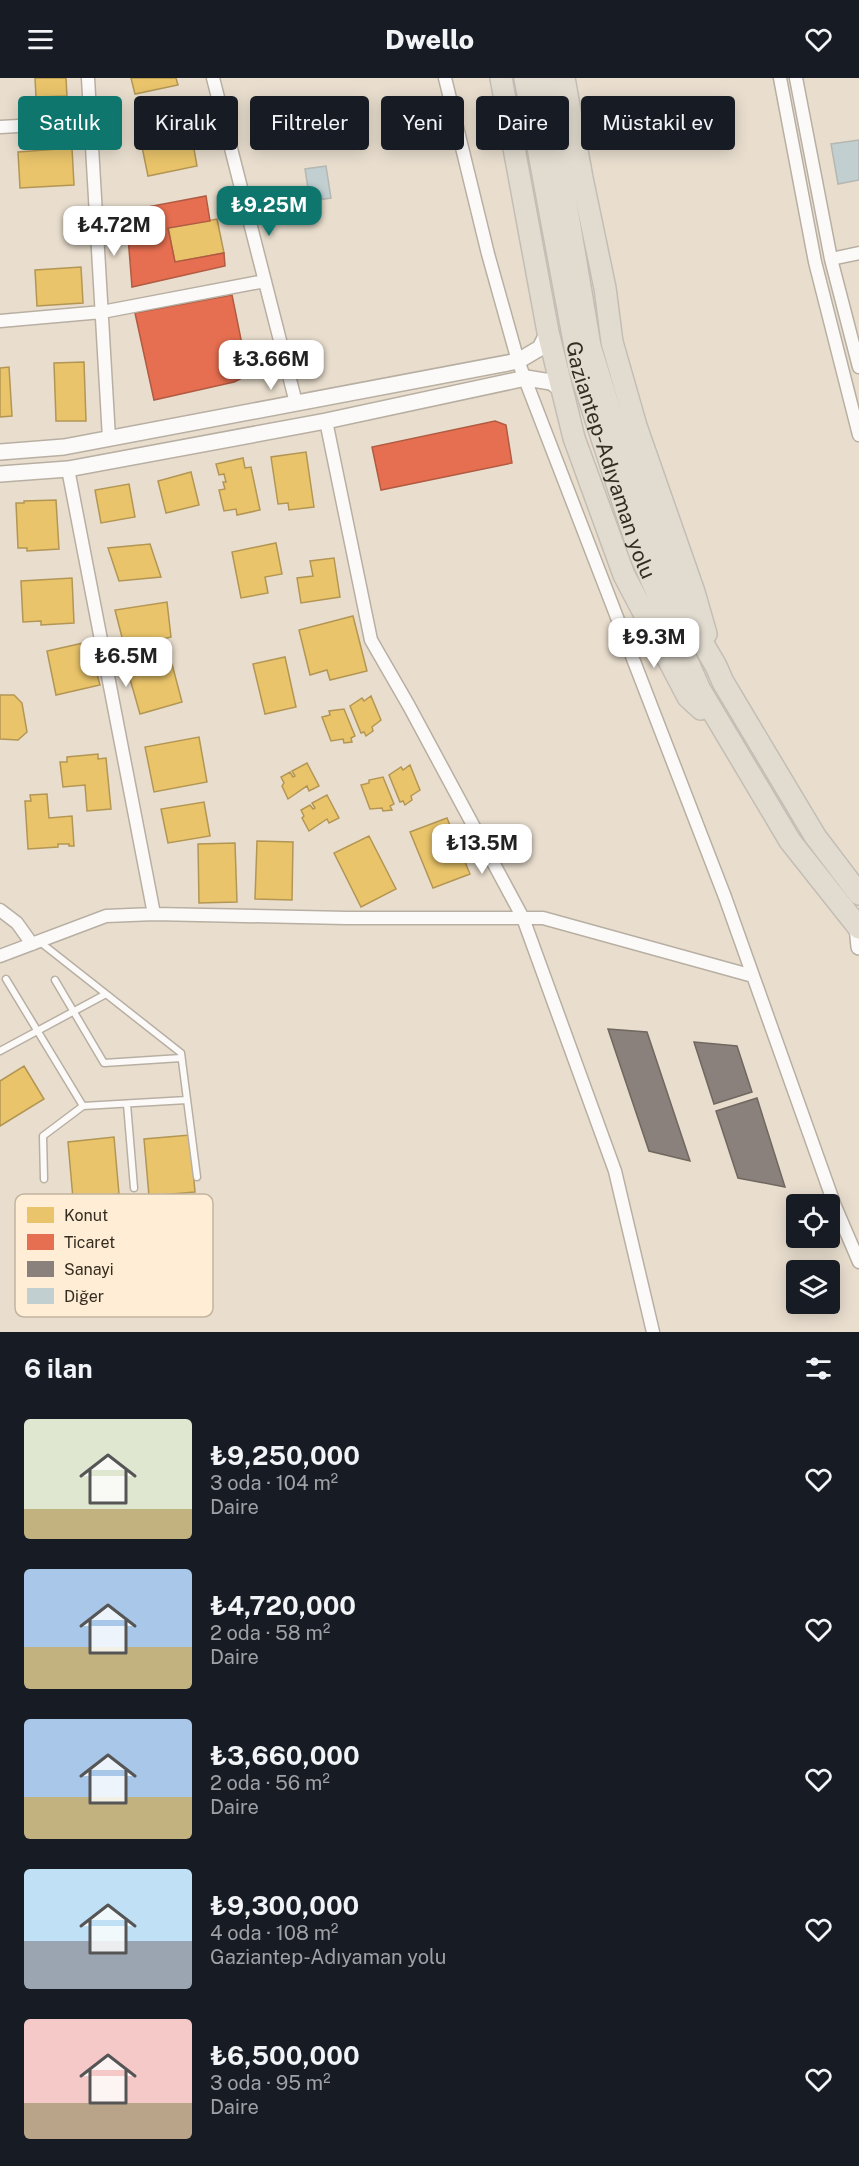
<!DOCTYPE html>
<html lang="tr">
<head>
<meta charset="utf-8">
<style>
  :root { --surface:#171b24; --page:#242831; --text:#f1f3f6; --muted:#9ea1a6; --accent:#0f766e }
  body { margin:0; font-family:"Public Sans",sans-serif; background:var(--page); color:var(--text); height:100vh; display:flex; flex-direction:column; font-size:22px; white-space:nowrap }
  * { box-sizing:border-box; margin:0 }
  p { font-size:20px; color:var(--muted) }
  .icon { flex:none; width:33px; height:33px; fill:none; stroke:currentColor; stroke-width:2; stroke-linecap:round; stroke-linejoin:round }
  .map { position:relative; height:1254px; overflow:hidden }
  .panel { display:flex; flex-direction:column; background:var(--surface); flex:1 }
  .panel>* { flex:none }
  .top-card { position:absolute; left:18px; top:18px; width:824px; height:54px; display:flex; gap:12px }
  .buttons { position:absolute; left:786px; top:1116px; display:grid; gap:12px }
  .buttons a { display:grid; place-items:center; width:54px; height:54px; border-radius:6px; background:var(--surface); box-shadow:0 3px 15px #0003; font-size:30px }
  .price { position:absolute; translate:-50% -51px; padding:0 14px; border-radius:12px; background:#fff; color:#222; font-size:20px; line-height:39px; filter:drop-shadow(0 2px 3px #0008) }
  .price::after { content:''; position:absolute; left:50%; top:36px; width:18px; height:14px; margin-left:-9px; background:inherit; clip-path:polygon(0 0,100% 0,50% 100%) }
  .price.selected { background:var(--accent); color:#fff }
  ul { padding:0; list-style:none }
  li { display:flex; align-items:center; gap:18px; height:150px; padding:0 24px }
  li span { display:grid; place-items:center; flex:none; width:168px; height:120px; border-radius:6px; color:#555 }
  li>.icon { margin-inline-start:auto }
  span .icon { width:72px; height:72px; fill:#fffc; stroke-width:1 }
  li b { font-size:26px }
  h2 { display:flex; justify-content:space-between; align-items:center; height:72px; padding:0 24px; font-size:26px }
  .tag { padding:0 21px; border-radius:6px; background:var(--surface); box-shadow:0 3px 15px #0003; font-size:21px; line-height:54px }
  .tag.selected { background:var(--accent); color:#fff }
  header { display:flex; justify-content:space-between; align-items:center; height:78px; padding:0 24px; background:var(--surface); font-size:27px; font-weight:800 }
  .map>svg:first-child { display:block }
  .homes { fill:#e9c46a; stroke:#b39654; stroke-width:1.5 }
  .shops { fill:#e76f51; stroke:#b15b42; stroke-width:1.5 }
  .industry { fill:#8a817c; stroke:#706860; stroke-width:1.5 }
  .building { fill:#c2cfd0; stroke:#b5b7b3; stroke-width:1.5 }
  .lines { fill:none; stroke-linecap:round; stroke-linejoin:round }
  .service-casing { stroke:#b8afa3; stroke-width:9 }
  .minor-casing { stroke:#b8afa3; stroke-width:15 }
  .tertiary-casing { stroke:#b8afa3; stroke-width:18 }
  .trunk-casing { stroke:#c3bdb5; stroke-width:24 }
  .service { stroke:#fcfaf8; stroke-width:6 }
  .minor { stroke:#fcfaf8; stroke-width:12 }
  .tertiary { stroke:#fcfaf8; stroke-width:15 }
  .trunk { stroke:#e2dcd0; stroke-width:21 }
  .labels { text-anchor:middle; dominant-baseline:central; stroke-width:6; stroke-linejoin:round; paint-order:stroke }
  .street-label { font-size:21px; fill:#342c20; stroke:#ffeed5 }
  .key { fill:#ffeed5; stroke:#c2b49f; stroke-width:1.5 }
  .key-label { font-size:16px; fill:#342c20 }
</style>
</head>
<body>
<header><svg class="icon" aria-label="menu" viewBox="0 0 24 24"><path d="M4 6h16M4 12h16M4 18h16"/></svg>Dwello<svg class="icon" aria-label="heart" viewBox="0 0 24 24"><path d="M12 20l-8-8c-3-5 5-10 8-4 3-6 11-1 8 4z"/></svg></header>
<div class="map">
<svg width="859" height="1254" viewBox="0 0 859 1254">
  <rect width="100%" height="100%" fill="#e9dece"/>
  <!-- homes -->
  <path class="homes" d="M35,0H66L67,18L36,19Z
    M131,0H176L178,7L135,16Z
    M191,54L197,88L148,98L141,64Z
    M72,70L74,107L20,110L18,74Z
    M217,141L224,175L175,184L168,150Z
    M81,189L83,225L37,228L35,192Z
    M84,284L86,343H56L54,285Z
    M9,289L12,338L0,339V290Z
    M306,374L314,429L289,432L288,425L278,426L271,379Z
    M243,380L245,390L251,389L260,432L237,437L236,431L224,433L219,412L225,411L223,404H226L224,396L219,397L216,386Z
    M191,394L199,427L166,435L158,403Z
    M129,406L135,439L101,445L95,412Z
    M56,422L59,471L27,473V470H18L16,425H24V423Z
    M276,465L282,496L265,499L268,515L241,520L232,474Z
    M150,466L161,499L119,503L108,470Z
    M334,480L340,519L301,525L297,500L313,498L310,483Z
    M72,500L74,545L41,547V543L23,544L21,503Z
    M167,524L171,559L125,571L115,532Z
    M353,538L367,593L330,602L327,592L310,597L299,552Z
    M88,564L100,607L56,617L47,573Z
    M285,579L296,629L265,636L253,586Z
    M172,586L182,624L140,636L128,594Z
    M0,617H14L22,625L27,654L18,662L0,661Z
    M371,618L381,642L372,649L373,653L366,658L364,654L361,655L350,628L362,620L364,623Z
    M344,631L355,658L351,660L352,664L344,665L343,661L331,663L322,639L330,637L329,633Z
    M199,659L207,704L154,714L145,669Z
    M98,676V681L106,680L111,731L87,733L85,707L63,709L60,684H67V679Z
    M307,685L319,708L309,713L307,708L288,721L282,708L284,705L281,699L290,694L293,699L295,698L292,693Z
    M410,687L420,712L411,718L412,722L405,727L403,723L400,724L389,697L401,689L403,692Z
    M383,699L394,726L390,728L392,732L383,733L382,730L370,731L361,707L369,705V702Z
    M47,716L49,740L72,738L74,768H69V766H58V769L28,771L25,723H31L30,717Z
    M327,717L339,740L329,745L327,741L309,753L302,740L304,738L301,732L310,727L313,731L315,730L312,725Z
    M204,724L210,758L168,765L161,731Z
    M447,740L470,796L433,810L410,754Z
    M369,758L396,811L361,829L334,775Z
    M257,763L293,764L292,822L255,821Z
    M235,765L237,824L199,825L198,766Z
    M24,988L44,1021L0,1048V1003Z
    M190,1057L195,1114L149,1118L144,1061Z
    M114,1059L119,1116L73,1121L68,1064Z"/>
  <!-- shops -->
  <path class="shops" d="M206,118L210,143L168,150L175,184L224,175L225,188L132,209L126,133Z
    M232,217L247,291L245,297L240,301L234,304L154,322L135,235Z
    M495,343L506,347L512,385L381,412L372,369Z"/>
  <!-- industry -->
  <path class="industry" d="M608,951L647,954L690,1083L649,1073Z
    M694,964L737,968L752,1014L714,1026Z
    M757,1020L785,1109L738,1100L716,1033Z"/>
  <!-- building -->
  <path class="building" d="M432,31L435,59L416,61L413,33Z
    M859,62V102L838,106L831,66Z
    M326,88L331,120L310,123L305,91Z"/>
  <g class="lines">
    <defs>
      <path id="service" d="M40,864L181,975L197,1099
        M6,901L83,1028L187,1022
        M55,902L104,985L181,980
        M0,973L106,916
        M127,1026L134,1110
        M44,1101L43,1058L83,1028"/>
      <path id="minor" d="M88,0L109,360
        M213,0L296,325
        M445,0L488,176L518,283L725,819L835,1128L859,1184
        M780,0L815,184L859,357
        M796,0L831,181L859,289
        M0,49L91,44
        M831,181L859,175
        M0,243L102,234L265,203
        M326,343L371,562L409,628L523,840L615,1093L653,1254
        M68,391L154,836
        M0,832L17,845L32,866
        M0,878L106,838L154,836L346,840H543L753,898"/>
      <path id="tertiary" d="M0,374L64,369L518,283L540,270L548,254
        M0,396L68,391L326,343L526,300L551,304L562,312
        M857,848L859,869"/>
      <g id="trunk">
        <path d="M501,0L548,254L574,360L624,497L688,619L701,631"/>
        <path id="s1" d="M525,0L579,290L640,476L700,612L790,763L859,850"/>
        <path d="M545,0L590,268L611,336L674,516L716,588L723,604L815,758L859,816"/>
        <path d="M564,0L582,100L605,210L612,264L636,348L694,514L706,556"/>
      </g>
    </defs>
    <!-- service casing -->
    <use href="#service" class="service-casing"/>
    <!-- minor casing -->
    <use href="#minor" class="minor-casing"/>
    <!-- tertiary casing -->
    <use href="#tertiary" class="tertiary-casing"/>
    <!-- trunk casing -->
    <use href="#trunk" class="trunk-casing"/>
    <!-- service -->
    <use href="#service" class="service"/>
    <!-- minor -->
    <use href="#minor" class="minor"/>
    <!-- tertiary -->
    <use href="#tertiary" class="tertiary"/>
    <!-- trunk -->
    <use href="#trunk" class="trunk"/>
  </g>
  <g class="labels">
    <!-- street labels -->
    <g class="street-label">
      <text stroke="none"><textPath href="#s1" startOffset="392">Gaziantep-Adıyaman yolu</textPath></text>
    </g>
  </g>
  <!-- legend -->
  <rect x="15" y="1116" width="198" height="123" rx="9" class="key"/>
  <rect x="27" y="1129" width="27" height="16" fill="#e9c46a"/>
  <rect x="27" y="1156" width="27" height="16" fill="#e76f51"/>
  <rect x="27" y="1183" width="27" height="16" fill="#8a817c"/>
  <rect x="27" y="1210" width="27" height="16" fill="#c2cfd0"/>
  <g class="key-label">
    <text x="64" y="1143">Konut</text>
    <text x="64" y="1170">Ticaret</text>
    <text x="64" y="1197">Sanayi</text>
    <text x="64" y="1224">Diğer</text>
  </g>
</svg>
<div class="buttons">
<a><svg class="icon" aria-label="locate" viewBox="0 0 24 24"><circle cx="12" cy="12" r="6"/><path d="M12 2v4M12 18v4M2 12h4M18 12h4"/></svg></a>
<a><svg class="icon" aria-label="layers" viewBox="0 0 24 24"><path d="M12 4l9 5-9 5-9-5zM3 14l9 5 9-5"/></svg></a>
</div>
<b class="price selected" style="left:269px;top:159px">₺9.25M</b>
<b class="price" style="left:114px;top:179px">₺4.72M</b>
<b class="price" style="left:271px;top:313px">₺3.66M</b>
<b class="price" style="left:654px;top:591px">₺9.3M</b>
<b class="price" style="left:126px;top:610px">₺6.5M</b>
<b class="price" style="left:482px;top:797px">₺13.5M</b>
<div class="top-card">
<a class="tag selected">Satılık</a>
<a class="tag">Kiralık</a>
<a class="tag">Filtreler</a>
<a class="tag">Yeni</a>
<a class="tag">Daire</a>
<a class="tag">Müstakil ev</a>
</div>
</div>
<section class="panel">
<h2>6 ilan<svg class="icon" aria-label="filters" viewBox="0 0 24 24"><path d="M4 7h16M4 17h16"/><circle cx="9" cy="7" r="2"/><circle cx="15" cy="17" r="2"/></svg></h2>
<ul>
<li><span style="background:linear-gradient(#dfe7d0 75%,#c2b280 0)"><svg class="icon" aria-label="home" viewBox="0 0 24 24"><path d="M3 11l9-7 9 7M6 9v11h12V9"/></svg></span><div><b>₺9,250,000</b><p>3 oda · 104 m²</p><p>Daire</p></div><svg class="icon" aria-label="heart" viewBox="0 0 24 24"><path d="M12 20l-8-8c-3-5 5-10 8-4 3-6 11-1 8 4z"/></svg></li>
<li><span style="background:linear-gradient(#a9c7e8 65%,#c2b280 0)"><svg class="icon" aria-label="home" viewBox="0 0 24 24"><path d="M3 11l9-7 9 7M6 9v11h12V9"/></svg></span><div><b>₺4,720,000</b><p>2 oda · 58 m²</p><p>Daire</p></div><svg class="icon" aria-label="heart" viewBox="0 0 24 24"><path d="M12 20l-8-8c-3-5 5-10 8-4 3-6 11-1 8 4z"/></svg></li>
<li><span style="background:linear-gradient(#a9c7e8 65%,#c2b280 0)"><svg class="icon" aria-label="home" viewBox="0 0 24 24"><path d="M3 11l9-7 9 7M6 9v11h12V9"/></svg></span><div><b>₺3,660,000</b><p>2 oda · 56 m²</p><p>Daire</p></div><svg class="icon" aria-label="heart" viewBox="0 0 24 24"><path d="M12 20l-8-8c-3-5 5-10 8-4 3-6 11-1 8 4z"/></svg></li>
<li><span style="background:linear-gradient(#bfe0f5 60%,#9aa5b1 0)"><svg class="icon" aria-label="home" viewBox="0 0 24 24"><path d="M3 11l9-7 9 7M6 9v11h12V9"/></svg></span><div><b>₺9,300,000</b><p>4 oda · 108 m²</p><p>Gaziantep-Adıyaman yolu</p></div><svg class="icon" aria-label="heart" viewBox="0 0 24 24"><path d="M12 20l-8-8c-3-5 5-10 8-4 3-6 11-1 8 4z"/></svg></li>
<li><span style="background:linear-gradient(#f6c9c9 70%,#b9a48a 0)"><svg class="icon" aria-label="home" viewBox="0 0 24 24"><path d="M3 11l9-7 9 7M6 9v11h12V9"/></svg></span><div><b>₺6,500,000</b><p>3 oda · 95 m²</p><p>Daire</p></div><svg class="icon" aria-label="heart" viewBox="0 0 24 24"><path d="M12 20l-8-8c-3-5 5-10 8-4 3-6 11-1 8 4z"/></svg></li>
</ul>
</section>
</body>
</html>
